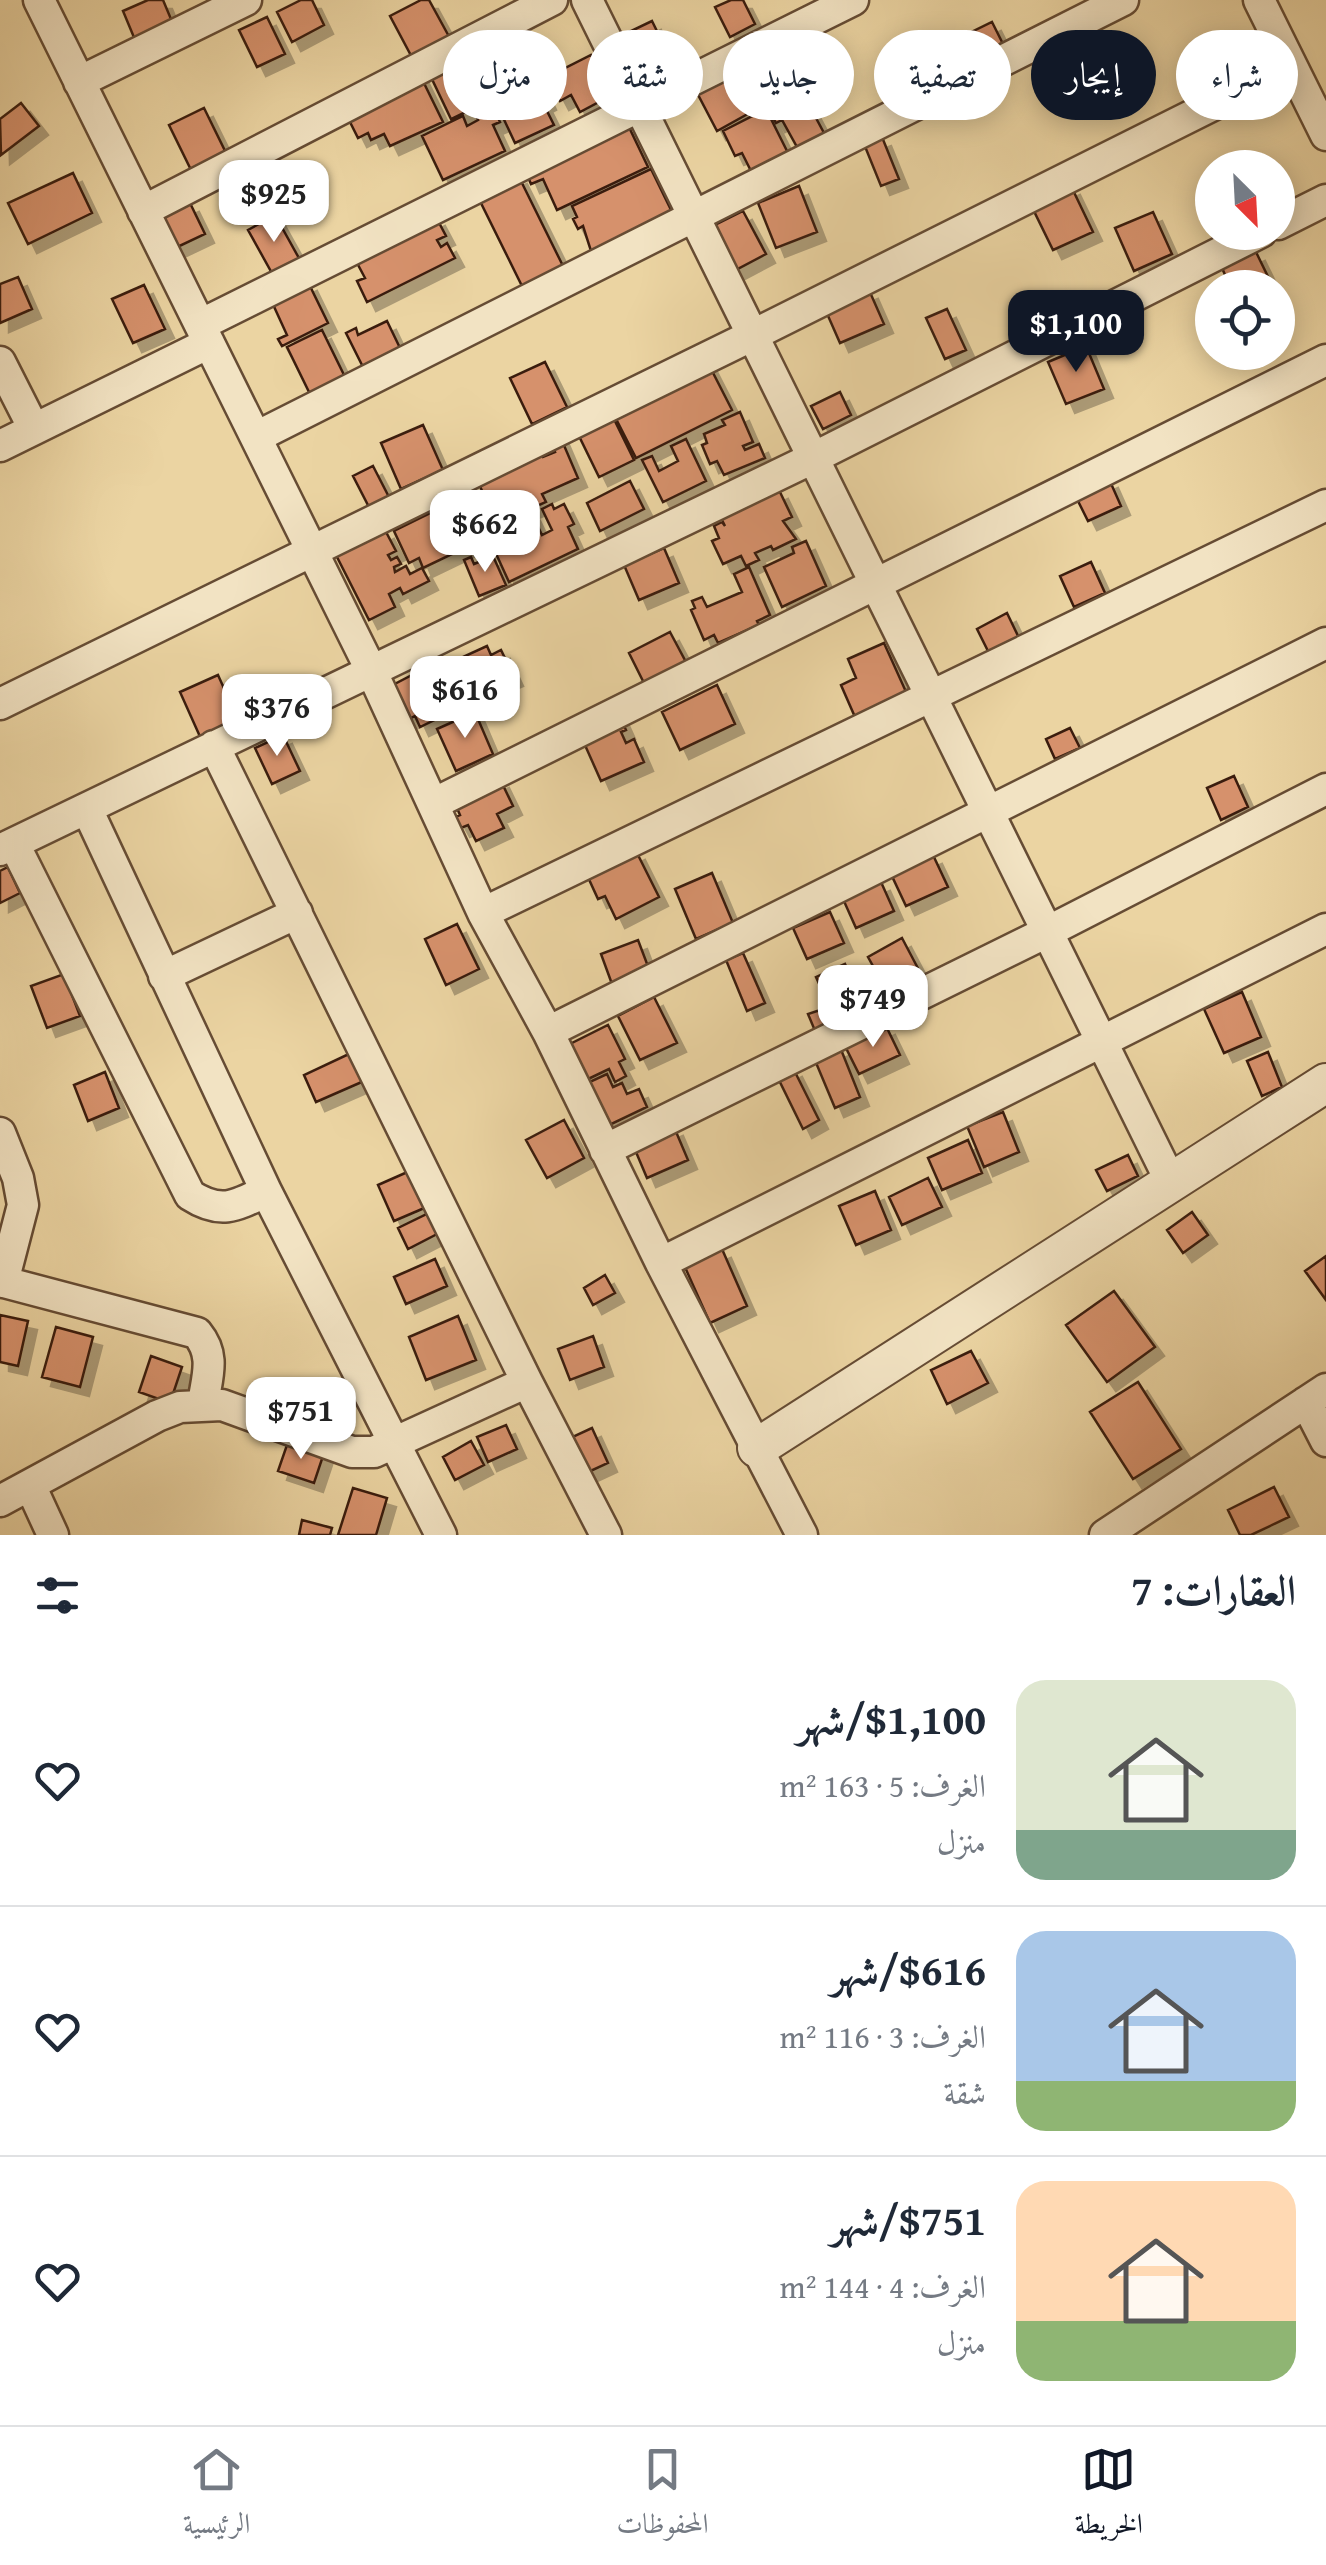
<!DOCTYPE html>
<html lang="ar">
<head>
<meta charset="utf-8">
<style>
  :root { --surface:#fff; --page:#f2f2f3; --text:#1f2937; --muted:#747a83; --line:#e0e1e3; --accent:#111827 }
  body { margin:0; font-family:"Gentium Book Plus",Amiri,serif; background:var(--page); color:var(--text); direction:rtl; height:100vh; display:flex; flex-direction:column; font-size:38px; white-space:nowrap }
  * { box-sizing:border-box; margin:0 }
  p { font-size:32px; color:var(--muted) }
  .icon { flex:none; width:55px; height:55px; fill:none; stroke:currentColor; stroke-width:2; stroke-linecap:round; stroke-linejoin:round }
  .map { position:relative; height:1535px; overflow:hidden; direction:ltr }
  .sheet { display:flex; flex-direction:column; background:var(--surface); flex:1 }
  .sheet>* { flex:none }
  .top-card { position:absolute; left:30px; top:30px; width:1268px; height:90px; direction:rtl; display:flex; gap:20px }
  .needle { width:65px; rotate:156deg }
  .fabs { position:absolute; left:1195px; top:150px; display:grid; gap:20px }
  .fabs a { display:grid; place-items:center; width:100px; height:100px; border-radius:50%; background:var(--surface); box-shadow:0 5px 25px #0003; font-size:50px }
  .price { position:absolute; translate:-50% -85px; padding:0 22px; border-radius:20px; background:#fff; color:#222; font-size:32px; line-height:65px; filter:drop-shadow(0 2px 5px #0008) }
  .price::after { content:''; position:absolute; left:50%; top:60px; width:30px; height:22px; margin-left:-15px; background:inherit; clip-path:polygon(0 0,100% 0,50% 100%) }
  .price.current { background:var(--accent); color:#fff }
  ul { padding:0; list-style:none }
  li { display:flex; align-items:center; gap:30px; height:250px; padding:0 30px }
  li+li { border-top:2px solid var(--line) }
  li span { display:grid; place-items:center; flex:none; width:280px; height:200px; border-radius:30px; color:#555 }
  li>.icon { margin-inline-start:auto }
  span .icon { width:120px; height:120px; fill:#fffc; stroke-width:1 }
  li b { font-size:42px }
  h2 { display:flex; justify-content:space-between; align-items:center; height:120px; padding:0 30px; font-size:42px }
  .pill { padding:0 35px; border-radius:45px; background:var(--surface); box-shadow:0 5px 25px #0003; font-size:35px; line-height:90px }
  .pill.current { background:var(--accent); color:#fff }
  .tab-bar { display:flex; justify-content:space-around; align-items:center; height:140px; border-top:2px solid var(--line); background:var(--surface); font-size:28px; color:var(--muted) }
  .tab-bar a { display:grid; justify-items:center; gap:5px }
  .tab-bar .current { color:var(--accent) }
  .map>svg:first-child { display:block }
  .building { fill:#d6916c; stroke:#3a1e10; stroke-width:2.5; filter:url(#shadow) }
  .lines { fill:none; stroke-linecap:round; stroke-linejoin:round }
  .minor-casing { stroke:#664c34; stroke-width:35 }
  .tertiary-casing { stroke:#664c34; stroke-width:42 }
  .minor { stroke:#f2e3c3; stroke-width:30 }
  .tertiary { stroke:#f2e3c3; stroke-width:38 }
</style>
</head>
<body>
<div class="map">
<svg width="1326" height="1535" viewBox="0 0 1326 1535">
  <defs>
    <filter id="shadow"><feDropShadow dx="9" dy="9" stdDeviation="0" flood-color="#0004"/></filter>
  </defs>
  <rect width="100%" height="100%" fill="#ebd4a2"/>
  <filter id="stains"><feTurbulence type="fractalNoise" baseFrequency=".002" numOctaves="4"/><feColorMatrix values="0 0 0 0 .2 0 0 0 0 .09 0 0 0 0 .02 0 0 0 .5 -.17"/></filter>
  <radialGradient id="worn" r=".72"><stop offset=".6" stop-color="#630" stop-opacity="0"/><stop offset="1" stop-color="#630" stop-opacity=".3"/></radialGradient>
  <!-- building -->
  <path class="building" d="M148,0H163L176,31L138,47L123,11Z
    M301,0H312L324,25L292,42L277,12Z
    M421,0H429L452,42L415,63L390,16Z
    M731,0H743L755,24L730,37L715,7Z
    M267,17L285,54L257,67L239,30Z
    M652,21L675,68L634,88L610,41Z
    M992,22L1004,46L965,65L953,41Z
    M514,28L533,66L499,82L504,93L451,119L430,75Z
    M947,42L960,70L924,86L912,58Z
    M591,55L612,95L580,112L571,95L560,101L544,70L561,60L565,68Z
    M731,68L753,111L717,131L694,87Z
    M533,71L547,101L543,103L554,125L515,143L500,111L518,103L512,91L518,89L514,81Z
    M420,75L443,122L390,146L384,134L371,140L368,133L358,138L348,118Z
    M801,90L824,133L797,147L782,120L776,123L768,108Z
    M21,103L39,126L1,155L0,119Z
    M491,103L500,122L493,125L505,151L443,180L422,136L463,116L467,126L478,120L474,112Z
    M204,108L229,159L194,176L169,125Z
    M766,109L789,155L752,173L742,153L735,156L723,131Z
    M627,123L648,167L557,210L543,179L531,184L525,170Z
    M882,137L899,179L881,186L864,144Z
    M651,169L672,212L591,251L583,226L578,229L573,219L577,217L572,206Z
    M73,173L92,213L28,244L8,203Z
    M518,175L563,266L522,286L477,195Z
    M799,186L817,232L776,248L758,203Z
    M1071,186L1093,232L1053,250L1031,205Z
    M190,203L205,234L171,250L155,219Z
    M743,211L766,254L730,273L707,229Z
    M1153,212L1172,254L1134,271L1115,228Z
    M275,215L300,260L273,275L248,230Z
    M436,217L446,236L437,240L441,247L447,243L455,258L367,302L357,281L365,278L356,261Z
    M1256,252L1273,287L1231,288L1222,268Z
    M18,277L32,309L0,323V284Z
    M308,282L328,323L282,346L278,339L287,335L271,300Z
    M144,285L165,329L133,343L112,299Z
    M869,290L884,324L840,343L825,309Z
    M947,309L966,350L945,359L926,318Z
    M387,321L400,348L363,367L346,333L356,328L358,335Z
    M322,330L345,377L310,394L287,347Z
    M1086,346L1104,389L1066,404L1048,362Z
    M545,362L567,407L532,424L510,378Z
    M708,363L732,410L636,458L612,411Z
    M840,392L851,415L823,429L811,406Z
    M610,411L634,460L599,477L579,436Z
    M740,412L753,442L743,446L745,450L759,444L765,458L724,475L717,461L710,464L702,445L707,443L704,434L725,425L722,420Z
    M423,425L443,470L401,489L381,443Z
    M560,436L578,478L542,494L546,502L485,529L475,507L487,502L479,484L537,444L543,457L555,452L550,441Z
    M686,439L706,481L663,502L642,460L652,456L659,471L678,461L671,446Z
    M373,466L391,501L371,511L353,476Z
    M1109,479L1121,506L1088,521L1075,495Z
    M630,481L644,509L600,531L587,503Z
    M465,483L474,501L465,506L475,525L462,532L469,546L423,568L419,558L409,563L394,531L461,498L456,488Z
    M779,490L792,517L783,521L796,539L773,550L771,546L755,553L759,560L746,566L741,556L723,564L712,541L719,538L714,526L722,522L725,526L721,518Z
    M552,504L554,509L564,504L574,524L568,527L578,549L509,582L487,534L514,525L512,521L531,512L542,535L552,530L542,509Z
    M385,530L396,551L388,555L391,560L397,557L401,564L394,567L395,572L406,566L410,574L422,568L429,581L403,594L400,588L389,594L395,607L369,620L336,555Z
    M806,541L826,586L782,607L764,567L794,553L792,547Z
    M664,548L679,583L639,600L624,565Z
    M493,556L506,585L479,596L464,560L471,557L474,564Z
    M1091,562L1105,593L1074,607L1060,576Z
    M749,567L770,615L757,621L759,625L718,643L714,635L704,640L691,610L695,608L692,601L702,597L707,607L742,592L734,574Z
    M1007,613L1020,640L990,655L977,629Z
    M670,632L687,664L645,685L629,653Z
    M884,643L907,694L855,717L841,685L856,678L848,659Z
    M487,646L491,655L501,650L514,677L498,684L493,672L476,680L480,688L469,694L454,661Z
    M437,662L461,707L420,727L415,716L407,720L389,687Z
    M218,675L240,724L202,741L180,692Z
    M717,685L735,724L680,750L662,712Z
    M475,712L493,754L456,771L437,729Z
    M620,717L626,730L621,732L626,743L634,739L644,762L601,781L580,734Z
    M1070,728L1080,748L1055,759L1046,739Z
    M283,735L300,771L272,784L255,748Z
    M1234,776L1248,807L1221,820L1207,788Z
    M500,779L513,806L497,814L504,828L476,841L468,825L461,828L455,817L460,815L454,801Z
    M636,851L659,897L616,919L605,896L598,899L587,875Z
    M933,855L948,887L906,906L891,874Z
    M8,867L20,893L0,903V871Z
    M712,873L733,923L696,939L675,889Z
    M881,882L894,911L856,928L843,899Z
    M830,912L844,943L807,959L793,928Z
    M457,924L479,969L446,985L425,939Z
    M902,938L922,976L889,995L868,957Z
    M638,940L649,969L612,984L601,954Z
    M743,953L765,1003L747,1011L726,960Z
    M845,964L866,1009L837,1022L816,977Z
    M64,974L80,1016L47,1028L31,986Z
    M1242,992L1261,1037L1224,1053L1204,1009Z
    M654,997L677,1043L640,1060L618,1016Z
    M823,1009L833,1032L818,1038L808,1014Z
    M608,1025L625,1059L619,1062L626,1076L615,1082L609,1069L584,1081L566,1046Z
    M886,1026L900,1055L859,1074L845,1046Z
    M840,1047L860,1097L835,1108L814,1058Z
    M1268,1052L1282,1087L1262,1096L1247,1061Z
    M351,1053L364,1081L316,1102L304,1075Z
    M793,1068L819,1120L803,1129L777,1076Z
    M105,1072L119,1108L88,1121L74,1085Z
    M607,1074L613,1087L622,1083L627,1094L639,1089L647,1107L603,1128L583,1085Z
    M1003,1112L1019,1152L984,1167L967,1126Z
    M564,1120L584,1158L547,1178L526,1140Z
    M674,1127L688,1160L647,1178L633,1145Z
    M968,1140L982,1173L942,1190L928,1158Z
    M1128,1155L1138,1176L1107,1191L1096,1170Z
    M412,1170L429,1206L394,1221L378,1185Z
    M928,1178L942,1207L902,1225L889,1197Z
    M875,1191L891,1230L856,1245L839,1206Z
    M431,1212L441,1232L408,1249L398,1228Z
    M1192,1212L1208,1235L1183,1253L1167,1230Z
    M722,1249L747,1306L710,1323L684,1265Z
    M1326,1256V1300L1305,1271Z
    M435,1259L447,1286L406,1304L394,1277Z
    M605,1275L615,1293L593,1305L584,1288Z
    M1114,1291L1155,1347L1107,1382L1066,1325Z
    M0,1315L28,1321L18,1366L0,1362Z
    M458,1316L476,1360L426,1380L409,1337Z
    M56,1327L93,1337L80,1387L42,1377Z
    M593,1336L604,1367L570,1380L558,1349Z
    M971,1351L988,1383L947,1404L931,1370Z
    M151,1356L182,1367L170,1403L139,1392Z
    M1138,1382L1181,1449L1133,1479L1090,1412Z
    M506,1425L517,1449L488,1462L477,1437Z
    M592,1428L608,1463L584,1474L568,1439Z
    M471,1441L484,1465L455,1480L443,1457Z
    M288,1442L324,1453L314,1483L278,1471Z
    M1274,1487L1289,1517L1251,1535H1240L1228,1510Z
    M353,1488L387,1498L376,1535H338Z
    M302,1520L332,1528L330,1535H299Z"/>
  <g class="lines">
    <defs>
      <path id="minor" d="M39,0L371,670L483,913L548,1032L661,1263L802,1535
        M587,0L1171,1182
        M1259,0L1326,135
        M79,82L246,0
        M143,211L552,0
        M1278,224L1326,200
        M200,325L853,0
        M0,362L34,429
        M256,437L1123,0
        M0,446L209,343
        M0,704L753,335L1291,66
        M214,746L527,1382L606,1535
        M433,804L1326,360
        M87,809L266,1191L441,1535
        M14,844L190,1195C221,1215 236,1206 266,1191
        M0,850L813,458L1261,232
        M483,913L1326,505
        M164,976L297,913
        M548,1032L1326,643
        M0,1133L18,1178L23,1205L3,1282
        M605,1150L1047,932L1326,789
        M661,1263L1326,929
        M0,1281L197,1333C216,1356 207,1376 203,1404
        M1306,1402L1326,1441
        M30,1485L53,1535
        M0,1501L157,1416L180,1407L222,1405L352,1452H374L527,1382
        M1105,1535L1326,1389"/>
      <path id="tertiary" d="M757,1448L1326,1083"/>
    </defs>
    <!-- minor casing -->
    <use href="#minor" class="minor-casing"/>
    <!-- tertiary casing -->
    <use href="#tertiary" class="tertiary-casing"/>
    <!-- minor -->
    <use href="#minor" class="minor"/>
    <!-- tertiary -->
    <use href="#tertiary" class="tertiary"/>
  </g>
  <rect width="100%" height="100%" filter="url(#stains)"/>
  <rect width="100%" height="100%" fill="url(#worn)"/>
</svg>
<div class="fabs">
<a><svg class="needle" viewBox="-14 -14 28 28"><path d="M0-13l5 13h-10z" fill="#e53935"/><path d="M0 13l5-13h-10z" fill="#747a83"/></svg></a>
<a><svg class="icon" aria-label="locate" viewBox="0 0 24 24"><circle cx="12" cy="12" r="6"/><path d="M12 2v4M12 18v4M2 12h4M18 12h4"/></svg></a>
</div>
<b class="price" style="left:274px;top:245px">$925</b>
<b class="price current" style="left:1076px;top:375px">$1,100</b>
<b class="price" style="left:485px;top:575px">$662</b>
<b class="price" style="left:465px;top:741px">$616</b>
<b class="price" style="left:277px;top:759px">$376</b>
<b class="price" style="left:873px;top:1050px">$749</b>
<b class="price" style="left:301px;top:1462px">$751</b>
<div class="top-card">
<a class="pill">شراء</a>
<a class="pill current">إيجار</a>
<a class="pill">تصفية</a>
<a class="pill">جديد</a>
<a class="pill">شقة</a>
<a class="pill">منزل</a>
</div>
</div>
<section class="sheet">
<h2>العقارات: 7<svg class="icon" aria-label="filters" viewBox="0 0 24 24"><path d="M4 7h16M4 17h16"/><circle cx="9" cy="7" r="2"/><circle cx="15" cy="17" r="2"/></svg></h2>
<ul>
<li><span style="background:linear-gradient(#dfe7d0 75%,#7fa58c 0)"><svg class="icon" aria-label="home" viewBox="0 0 24 24"><path d="M3 11l9-7 9 7M6 9v11h12V9"/></svg></span><div><b>$1,100/شهر</b><p>الغرف: 5 · 163 m²</p><p>منزل</p></div><svg class="icon" aria-label="heart" viewBox="0 0 24 24"><path d="M12 20l-8-8c-3-5 5-10 8-4 3-6 11-1 8 4z"/></svg></li>
<li><span style="background:linear-gradient(#a9c7e8 75%,#8fb573 0)"><svg class="icon" aria-label="home" viewBox="0 0 24 24"><path d="M3 11l9-7 9 7M6 9v11h12V9"/></svg></span><div><b>$616/شهر</b><p>الغرف: 3 · 116 m²</p><p>شقة</p></div><svg class="icon" aria-label="heart" viewBox="0 0 24 24"><path d="M12 20l-8-8c-3-5 5-10 8-4 3-6 11-1 8 4z"/></svg></li>
<li><span style="background:linear-gradient(#ffd9b3 70%,#8fb573 0)"><svg class="icon" aria-label="home" viewBox="0 0 24 24"><path d="M3 11l9-7 9 7M6 9v11h12V9"/></svg></span><div><b>$751/شهر</b><p>الغرف: 4 · 144 m²</p><p>منزل</p></div><svg class="icon" aria-label="heart" viewBox="0 0 24 24"><path d="M12 20l-8-8c-3-5 5-10 8-4 3-6 11-1 8 4z"/></svg></li>
</ul>
</section>
<nav class="tab-bar">
<a class="current"><svg class="icon" aria-label="map" viewBox="0 0 24 24"><path d="M3 6l6-2 6 2 6-2v14l-6 2-6-2-6 2zM9 4v14M15 6v14"/></svg>الخريطة</a>
<a><svg class="icon" aria-label="saved" viewBox="0 0 24 24"><path d="M7 4h10v16l-5-4-5 4z"/></svg>المحفوظات</a>
<a><svg class="icon" aria-label="home" viewBox="0 0 24 24"><path d="M3 11l9-7 9 7M6 9v11h12V9"/></svg>الرئيسية</a>
</nav>
</body>
</html>
